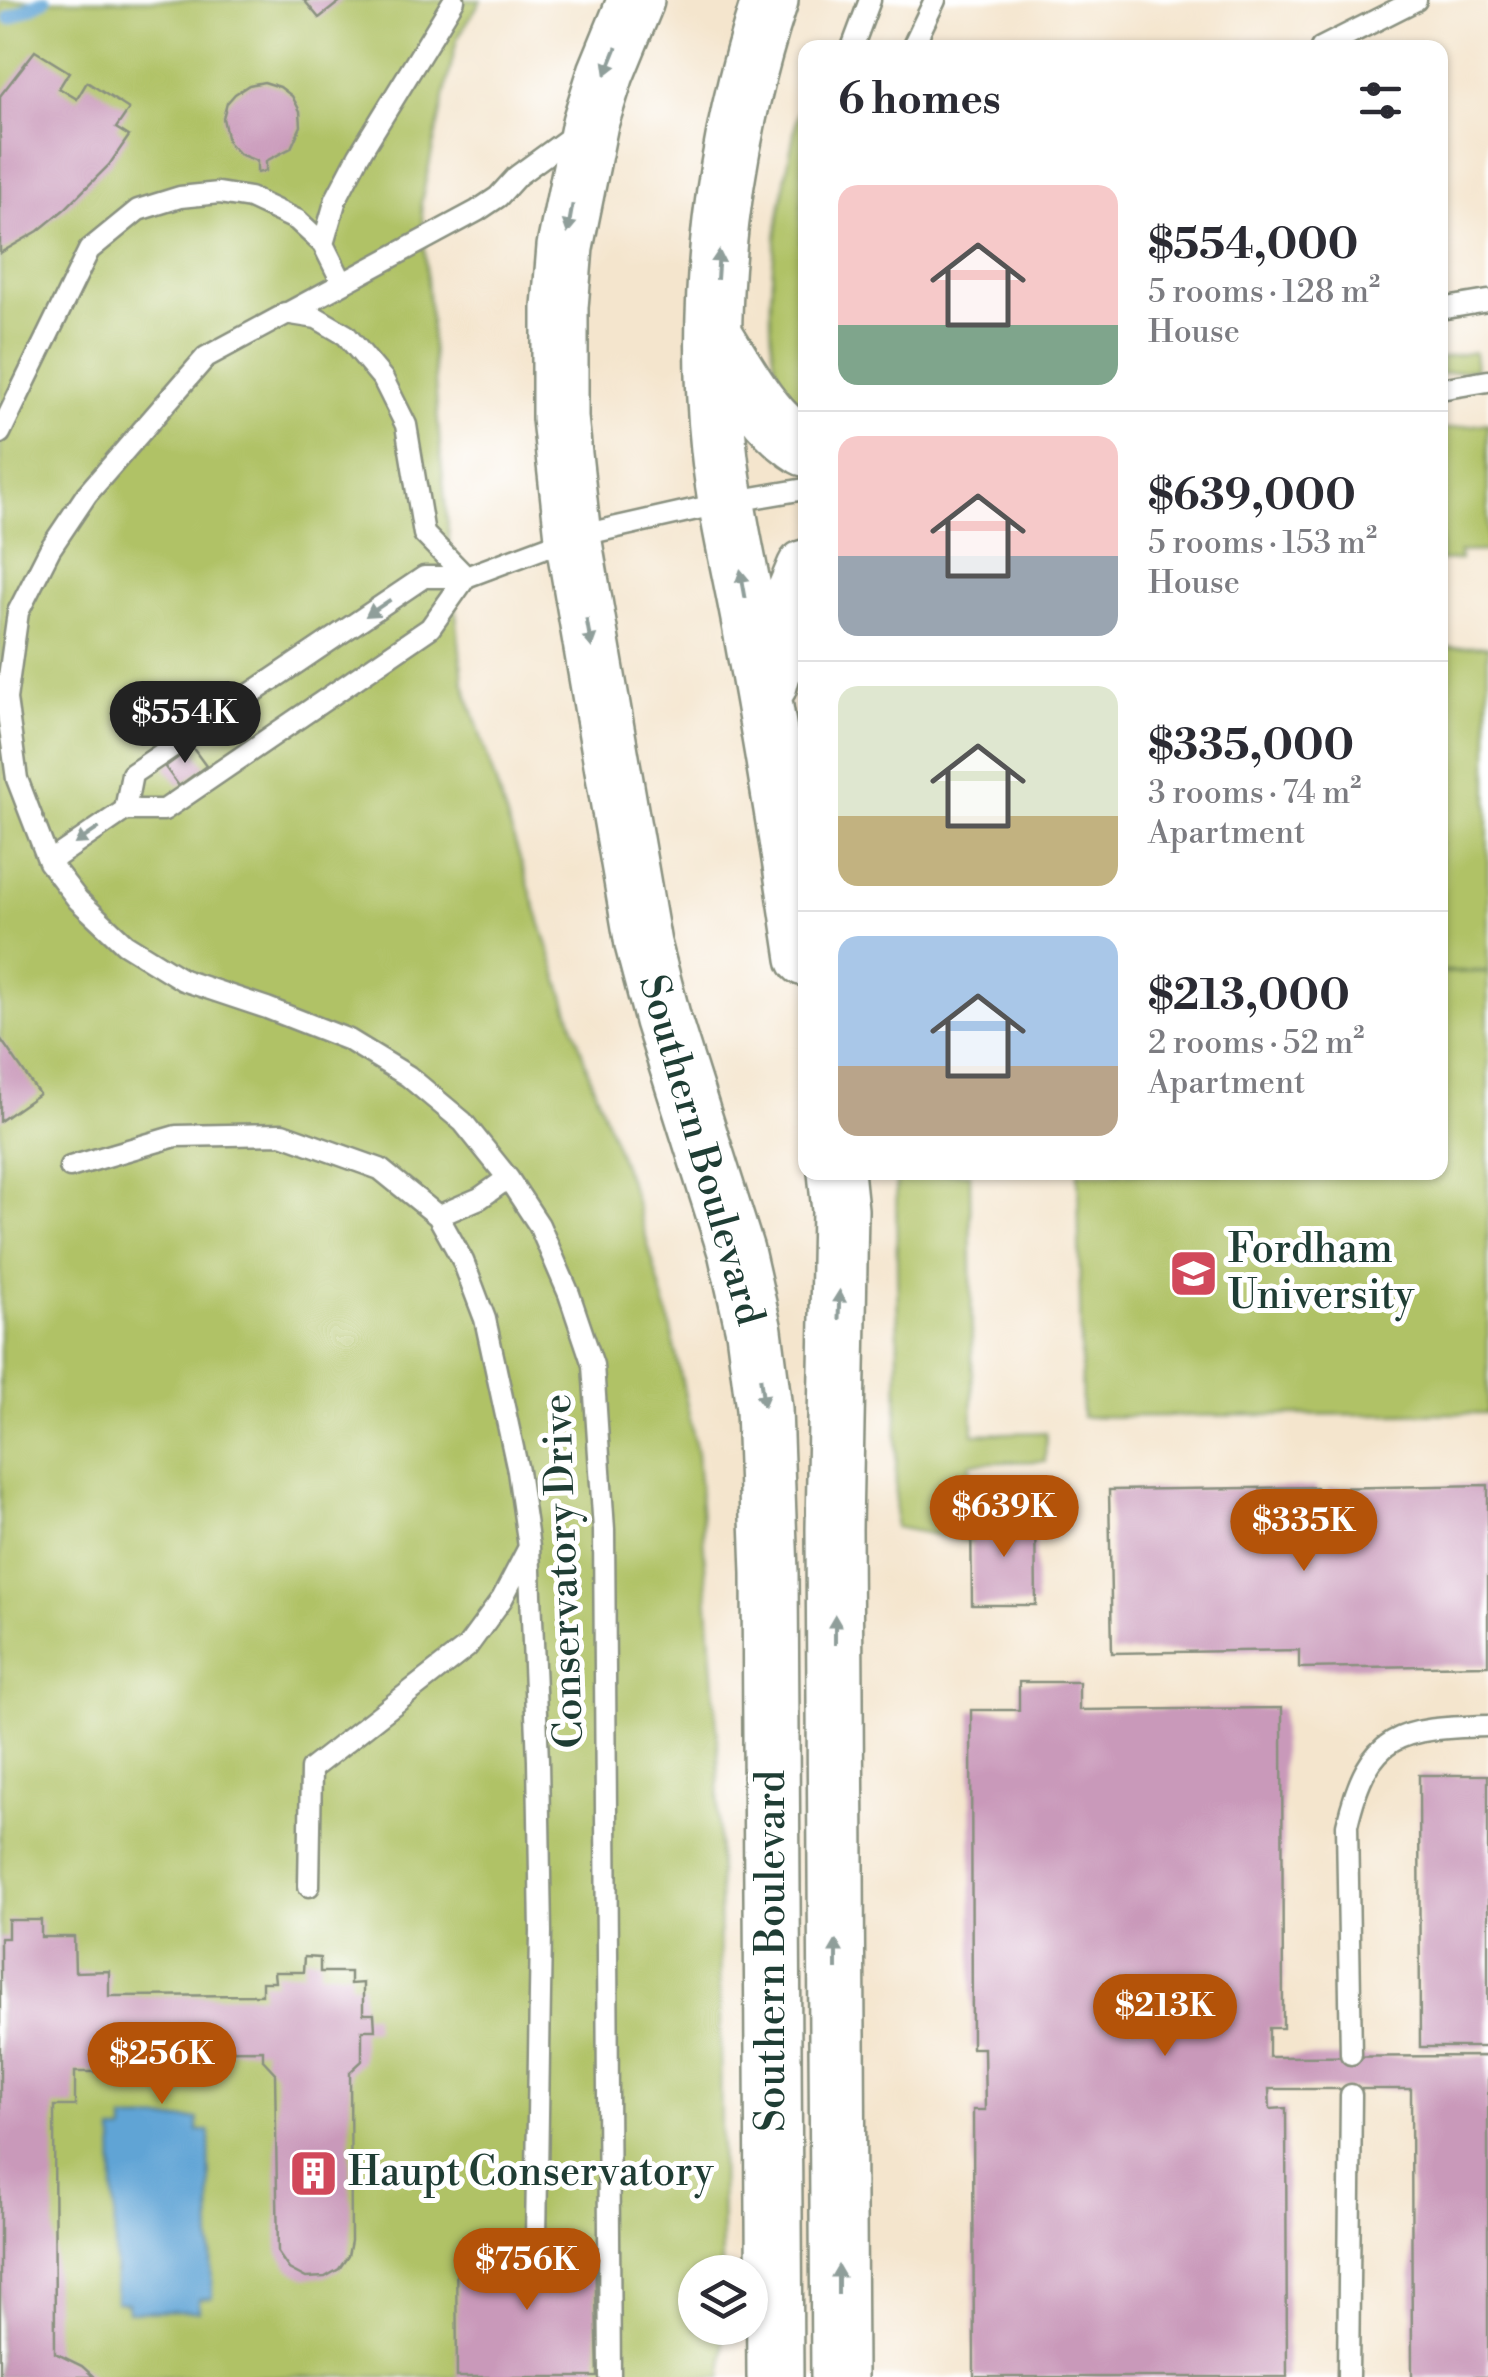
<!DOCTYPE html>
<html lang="en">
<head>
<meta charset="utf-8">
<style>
  :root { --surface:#fff; --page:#f2f2f3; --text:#2b2b33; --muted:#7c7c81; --line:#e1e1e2; --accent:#b45309 }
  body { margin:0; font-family:"Libre Bodoni",serif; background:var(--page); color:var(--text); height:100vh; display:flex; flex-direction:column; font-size:38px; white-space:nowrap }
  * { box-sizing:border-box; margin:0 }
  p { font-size:32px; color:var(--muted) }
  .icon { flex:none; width:55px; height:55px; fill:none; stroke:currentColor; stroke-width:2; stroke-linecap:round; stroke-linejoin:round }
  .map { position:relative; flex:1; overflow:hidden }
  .side { position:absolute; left:798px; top:40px; width:650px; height:1140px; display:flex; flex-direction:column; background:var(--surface); border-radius:20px; box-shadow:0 2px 8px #0004 }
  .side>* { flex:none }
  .buttons { position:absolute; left:678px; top:2255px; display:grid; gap:20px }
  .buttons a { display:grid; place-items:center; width:90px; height:90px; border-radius:50%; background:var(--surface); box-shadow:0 2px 8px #0004; font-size:50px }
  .price { position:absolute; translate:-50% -85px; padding:0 22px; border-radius:35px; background:var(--accent); color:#fff; font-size:32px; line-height:65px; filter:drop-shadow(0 2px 5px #0008) }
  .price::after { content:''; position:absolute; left:50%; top:60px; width:30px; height:22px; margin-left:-15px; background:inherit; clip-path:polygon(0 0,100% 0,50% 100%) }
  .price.active { background:#222; color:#fff }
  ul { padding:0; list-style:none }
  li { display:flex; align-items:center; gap:30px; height:250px; padding:0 40px }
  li+li { border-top:2px solid var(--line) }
  li span { display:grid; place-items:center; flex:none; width:280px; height:200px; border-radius:20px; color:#555 }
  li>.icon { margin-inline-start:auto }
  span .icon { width:120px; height:120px; fill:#fffc; stroke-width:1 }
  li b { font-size:42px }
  h2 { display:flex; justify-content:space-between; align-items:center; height:120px; padding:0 40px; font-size:42px }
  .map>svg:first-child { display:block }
  .green { fill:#b0c266; stroke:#68804d; stroke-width:2.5 }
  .water { fill:#60a4d5; stroke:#407084; stroke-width:2.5 }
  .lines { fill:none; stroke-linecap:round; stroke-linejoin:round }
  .stream { stroke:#60a4d5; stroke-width:14 }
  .building { fill:#c999ba }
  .service-casing { stroke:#8a9180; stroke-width:25 }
  .primary-casing { stroke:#8a9180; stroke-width:60 }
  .service { stroke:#fff; stroke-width:20 }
  .primary { stroke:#fff; stroke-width:55 }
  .oneway { fill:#8f9e9a }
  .labels { text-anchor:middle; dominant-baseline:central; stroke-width:10; stroke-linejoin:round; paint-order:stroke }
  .street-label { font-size:40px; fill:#1f3d34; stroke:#fff }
  .poi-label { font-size:40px; fill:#1f3d34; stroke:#fff; text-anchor:start }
</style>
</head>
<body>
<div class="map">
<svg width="1488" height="2377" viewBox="0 0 1488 2377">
  <rect width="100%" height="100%" fill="#fff"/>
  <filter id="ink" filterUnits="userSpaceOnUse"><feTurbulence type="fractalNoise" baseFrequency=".01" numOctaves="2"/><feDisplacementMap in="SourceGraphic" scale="20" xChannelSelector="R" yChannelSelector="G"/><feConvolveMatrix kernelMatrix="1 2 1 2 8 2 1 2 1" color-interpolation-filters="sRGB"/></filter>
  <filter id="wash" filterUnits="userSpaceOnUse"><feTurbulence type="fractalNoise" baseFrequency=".0048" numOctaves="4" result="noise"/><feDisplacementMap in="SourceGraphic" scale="40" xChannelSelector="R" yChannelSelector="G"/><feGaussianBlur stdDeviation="2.25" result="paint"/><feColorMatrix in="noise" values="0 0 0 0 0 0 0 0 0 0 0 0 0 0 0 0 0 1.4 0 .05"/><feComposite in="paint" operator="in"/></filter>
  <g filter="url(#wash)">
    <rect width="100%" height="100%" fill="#f4e5cd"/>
    <!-- green -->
    <path class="green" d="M0,0H481L457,39L421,202L441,459L463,681L588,1071L634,1195L669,1319L697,1453L718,1742L722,2272H695V2328H723V2377H0Z
      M805,79L801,244L805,251V412C794,404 781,389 778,376C756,296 789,161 805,79Z
      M1474,352L1476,369L1440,374V358Z
      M1488,423V551L1460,552V560L1440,561V430Z
      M1488,646V971H1440V648Z
      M1488,972V1413L1082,1417L1078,1173L1440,1172V973Z
      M896,1173H970L973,1434L1046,1432L1045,1461L970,1463L971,1542L895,1527L898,1361Z"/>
    <!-- water -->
    <path class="water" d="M198,2119V2131H209L212,2298L199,2299V2311L128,2312V2303L116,2302L113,2132H124V2120Z"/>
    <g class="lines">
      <!-- stream -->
      <path class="stream" d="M10,18L44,0"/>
    </g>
    <g id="blocks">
      <!-- building -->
      <path class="building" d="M304,0H342L319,18Z
        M35,51L69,72L59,88L77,99L87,82L129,109L116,128L129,136L109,165L66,208L38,231L0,253V96Z
        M264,82L280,87L292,96L300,111L301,126L291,148L266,161V171L257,173V161L239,154L228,142L223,118L227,103L235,94L249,85Z
        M192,747L206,766L179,786L165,767Z
        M0,1038L39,1094L0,1121Z
        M1488,1485V1665L1299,1668V1650L1112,1653L1109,1490L1316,1487L1317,1519H1330L1329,1488Z
        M971,1514H1035L1036,1605H972Z
        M1019,1682H1079V1710L1282,1708L1283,2028H1269V2057L1488,2056V2377H1412L1411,2089H1269L1270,2109L1286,2108L1287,2377H974L973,2110H985L984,2048H972L971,1710H1019Z
        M1419,1775H1488V2047H1420Z
        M8,1920H41V1937H74L75,1972L109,1971V1996L262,1995V1982H275L274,1972H303L304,1957L320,1958V1972H350V1984L363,1983V2014H374L375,2030H362V2061L350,2072L351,2241L348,2256L339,2269L325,2277L306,2278L289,2269L278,2253L275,2073L263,2060V2050L110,2051V2072H75V2106H54L55,2353L82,2366L94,2377H0V1938H8Z
        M456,2249H595L598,2377H457Z"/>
    </g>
  </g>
  <g filter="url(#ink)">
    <use href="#blocks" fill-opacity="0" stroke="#8a9180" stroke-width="2.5"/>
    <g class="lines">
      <defs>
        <path id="service" d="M852,48L870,0
          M912,48L935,0
          M1321,48L1416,0
          M576,133L517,176L498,197L477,211L206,357L87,494L50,549L18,612L6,699L17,779L49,862L78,900L125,944L183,980L267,1008L349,1040L408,1076L463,1122L508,1178L539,1225L569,1294L593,1365L604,1530L610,2377
          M342,282L323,244L336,199L359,155L454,0
          M1440,309L1488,301
          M285,313L317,318L346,335L383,379L406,425L424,534L466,577
          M1440,389L1488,381
          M0,433L89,250L138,210L180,197L219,193L250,198L297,220L323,244
          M125,810L132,774L424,577H466L573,537L728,502L805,489
          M49,862L125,810H164L430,628L466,577
          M70,1167L176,1136L282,1134L380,1169L438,1216L463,1261L485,1319L518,1471L529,1547L538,1761L541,1932L536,2237
          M438,1216L480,1198L508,1178
          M309,1886L311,1769L467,1647L502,1599L528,1549
          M1351,2054L1347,1825C1369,1731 1400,1729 1488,1726
          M1348,2377L1351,2095"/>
        <path id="primary" d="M636,0L606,73L590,123L565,247L560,307V418L573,537L643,944L663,1020L736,1251L754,1331L764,1409L770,1573L775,2377
          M770,0C723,143 703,299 719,449C725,509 740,569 751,629C771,738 789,848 805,958
          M714,334C740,375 763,422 805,448
          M769,685L792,599L805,568
          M836,1172L840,1210L834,1529L839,2377"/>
      </defs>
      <!-- service casing -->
      <use href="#service" class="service-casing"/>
      <!-- primary casing -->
      <use href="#primary" class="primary-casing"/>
      <!-- service -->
      <use href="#service" class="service"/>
      <!-- primary -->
      <use href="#primary" class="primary"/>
    </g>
    <!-- one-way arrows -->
    <defs><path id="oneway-solid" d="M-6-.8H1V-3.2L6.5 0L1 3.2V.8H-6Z" transform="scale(2.5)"/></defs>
    <g class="oneway">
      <use href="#oneway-solid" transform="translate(611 61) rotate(112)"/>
      <use href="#oneway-solid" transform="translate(570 219) rotate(100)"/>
      <use href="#oneway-solid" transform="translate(718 265) rotate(-86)"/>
      <use href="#oneway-solid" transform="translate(743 584) rotate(-100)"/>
      <use href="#oneway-solid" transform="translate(378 608) rotate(146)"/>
      <use href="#oneway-solid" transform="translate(589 633) rotate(80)"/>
      <use href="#oneway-solid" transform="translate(87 836) rotate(146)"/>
      <use href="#oneway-solid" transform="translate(839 1305) rotate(-88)"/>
      <use href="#oneway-solid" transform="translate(762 1392) rotate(83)"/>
      <use href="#oneway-solid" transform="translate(835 1630) rotate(-90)"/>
      <use href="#oneway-solid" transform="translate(836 1955) rotate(-90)"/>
      <use href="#oneway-solid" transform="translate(838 2280) rotate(-90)"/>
    </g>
  </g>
  <!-- icons -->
  <defs>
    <symbol id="university-square" viewBox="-11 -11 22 22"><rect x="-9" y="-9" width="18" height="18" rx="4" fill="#d1495b" stroke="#fff"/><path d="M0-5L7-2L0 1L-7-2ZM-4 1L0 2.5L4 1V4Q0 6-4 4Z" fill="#fff"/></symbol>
    <symbol id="building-square" viewBox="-11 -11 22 22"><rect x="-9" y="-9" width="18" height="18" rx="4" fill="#d1495b" stroke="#fff"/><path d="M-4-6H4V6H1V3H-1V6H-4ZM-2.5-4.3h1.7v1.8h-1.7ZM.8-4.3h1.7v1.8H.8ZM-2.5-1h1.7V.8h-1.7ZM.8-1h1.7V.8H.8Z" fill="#fff"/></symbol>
  </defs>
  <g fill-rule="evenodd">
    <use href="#university-square" x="1166" y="1246" width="55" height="55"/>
    <use href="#building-square" x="286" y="2146" width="55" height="55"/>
  </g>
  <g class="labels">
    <!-- street labels -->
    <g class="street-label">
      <text transform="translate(701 1150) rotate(74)">Southern Boulevard</text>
      <text transform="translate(564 1571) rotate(-92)">Conservatory Drive</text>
      <text transform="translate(772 1951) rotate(-90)">Southern Boulevard</text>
    </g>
    <!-- poi labels -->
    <g class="poi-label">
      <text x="1228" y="1250">Fordham<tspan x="1228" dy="46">University</tspan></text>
      <text x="348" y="2173">Haupt Conservatory</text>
    </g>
  </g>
</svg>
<div class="buttons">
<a><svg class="icon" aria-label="layers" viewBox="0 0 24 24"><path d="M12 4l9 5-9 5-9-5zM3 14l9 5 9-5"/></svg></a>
</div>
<b class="price active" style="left:185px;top:766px">$554K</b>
<b class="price" style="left:1004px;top:1560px">$639K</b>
<b class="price" style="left:1304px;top:1574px">$335K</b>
<b class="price" style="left:1165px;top:2059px">$213K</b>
<b class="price" style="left:162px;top:2107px">$256K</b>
<b class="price" style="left:527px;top:2313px">$756K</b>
<section class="side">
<h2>6 homes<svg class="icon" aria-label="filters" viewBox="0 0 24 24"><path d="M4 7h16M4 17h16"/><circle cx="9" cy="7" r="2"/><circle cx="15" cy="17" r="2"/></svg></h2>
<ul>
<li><span style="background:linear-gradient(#f6c9c9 70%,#7fa58c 0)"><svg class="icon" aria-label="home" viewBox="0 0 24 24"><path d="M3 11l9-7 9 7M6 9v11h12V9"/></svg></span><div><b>$554,000</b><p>5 rooms · 128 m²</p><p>House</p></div></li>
<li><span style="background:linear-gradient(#f6c9c9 60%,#9aa5b1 0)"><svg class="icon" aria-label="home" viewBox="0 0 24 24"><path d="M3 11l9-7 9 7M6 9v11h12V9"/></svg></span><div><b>$639,000</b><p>5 rooms · 153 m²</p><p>House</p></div></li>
<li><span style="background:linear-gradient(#dfe7d0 65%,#c2b280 0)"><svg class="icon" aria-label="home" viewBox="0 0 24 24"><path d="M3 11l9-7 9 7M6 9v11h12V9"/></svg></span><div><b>$335,000</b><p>3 rooms · 74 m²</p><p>Apartment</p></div></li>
<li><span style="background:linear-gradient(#a9c7e8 65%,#b9a48a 0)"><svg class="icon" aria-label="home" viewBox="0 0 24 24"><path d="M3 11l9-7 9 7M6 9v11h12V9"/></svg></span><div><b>$213,000</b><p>2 rooms · 52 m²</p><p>Apartment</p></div></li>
</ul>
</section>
</div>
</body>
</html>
